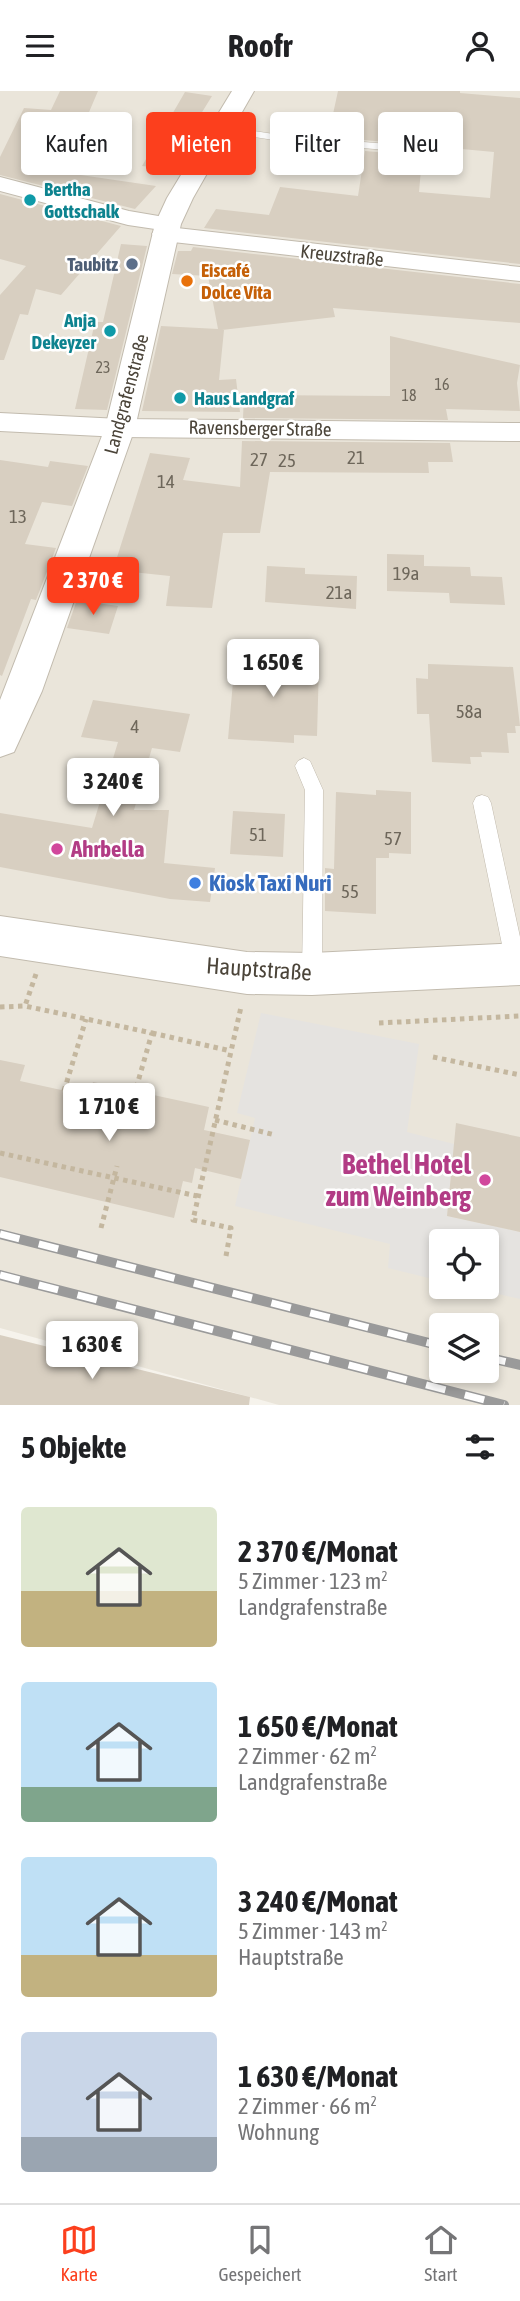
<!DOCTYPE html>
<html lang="de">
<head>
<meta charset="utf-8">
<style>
  :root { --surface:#fff; --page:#f2f2f2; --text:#202124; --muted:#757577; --line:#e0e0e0; --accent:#fc3f1d }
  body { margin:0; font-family:"Asap Condensed",sans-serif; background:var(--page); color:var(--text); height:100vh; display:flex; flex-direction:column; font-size:26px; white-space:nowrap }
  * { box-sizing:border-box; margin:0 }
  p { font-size:23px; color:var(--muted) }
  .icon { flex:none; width:38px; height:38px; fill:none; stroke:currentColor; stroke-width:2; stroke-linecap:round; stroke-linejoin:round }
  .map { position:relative; height:1314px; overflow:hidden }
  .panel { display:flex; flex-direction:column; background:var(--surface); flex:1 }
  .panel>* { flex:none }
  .banner { position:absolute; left:21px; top:21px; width:480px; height:63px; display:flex; gap:14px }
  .tools { position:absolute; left:429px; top:1138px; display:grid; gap:14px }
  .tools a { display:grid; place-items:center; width:70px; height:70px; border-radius:7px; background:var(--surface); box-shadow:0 4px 10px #0003; font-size:35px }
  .price { position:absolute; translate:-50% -60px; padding:0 16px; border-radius:7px; background:#fff; color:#222; font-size:23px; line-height:46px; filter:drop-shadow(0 2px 4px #0008) }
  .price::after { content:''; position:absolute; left:50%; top:42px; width:21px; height:16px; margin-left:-10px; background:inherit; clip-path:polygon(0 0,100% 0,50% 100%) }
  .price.on { background:var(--accent); color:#fff }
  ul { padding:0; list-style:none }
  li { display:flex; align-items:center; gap:21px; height:175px; padding:0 21px }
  li span { display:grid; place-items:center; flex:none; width:196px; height:140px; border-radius:7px; color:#555 }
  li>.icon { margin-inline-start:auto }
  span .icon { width:84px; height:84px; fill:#fffc; stroke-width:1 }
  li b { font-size:30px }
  h2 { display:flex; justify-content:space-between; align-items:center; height:84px; padding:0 21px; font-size:30px }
  .tag { padding:0 24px; border-radius:7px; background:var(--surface); box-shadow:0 4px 10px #0003; font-size:24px; line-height:63px }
  .tag.on { background:var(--accent); color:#fff }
  header { display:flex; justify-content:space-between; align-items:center; height:91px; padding:0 21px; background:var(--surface); font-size:32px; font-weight:700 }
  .dock { display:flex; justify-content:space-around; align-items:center; height:98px; border-top:2px solid var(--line); background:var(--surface); font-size:19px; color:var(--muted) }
  .dock a { display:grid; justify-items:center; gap:4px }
  .dock .on { color:var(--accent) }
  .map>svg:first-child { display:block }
  .residential { fill:#eae5da; fill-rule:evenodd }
  .parking { fill:#e5e3e0 }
  .building { fill:#d8cfc1 }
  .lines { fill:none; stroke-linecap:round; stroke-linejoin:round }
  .service-casing { stroke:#c2bbae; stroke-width:1 }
  .minor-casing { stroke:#c2bbae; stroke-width:2 }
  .tertiary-casing { stroke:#c2bbae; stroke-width:2 }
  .path { stroke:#c4b79f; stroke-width:5; stroke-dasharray:4.5 4.5; stroke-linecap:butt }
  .service { fill:#fff; fill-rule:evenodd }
  .minor { fill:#fff; fill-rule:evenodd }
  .tertiary { fill:#fff; fill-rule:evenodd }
  .rail-casing { stroke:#9a9a9a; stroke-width:10 }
  .rail { stroke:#fff; stroke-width:7; stroke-dasharray:20; stroke-linecap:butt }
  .culture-dot { fill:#0f9aa8; stroke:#fff; stroke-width:2.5 }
  .service-dot { fill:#5c6f8a; stroke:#fff; stroke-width:2.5 }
  .food-dot { fill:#e8710a; stroke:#fff; stroke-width:2.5 }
  .hotel-dot { fill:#d1479c; stroke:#fff; stroke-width:2.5 }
  .shop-dot { fill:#3f7fe0; stroke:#fff; stroke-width:2.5 }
  .labels { text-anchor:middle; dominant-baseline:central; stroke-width:5; stroke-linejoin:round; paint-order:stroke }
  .far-number-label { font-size:16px; fill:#6e675b }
  .far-culture-label { font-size:19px; font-weight:bold; fill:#0d838f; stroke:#fff; text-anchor:start }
  .far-street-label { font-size:19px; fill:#4b4439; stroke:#fff }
  .far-service-label { font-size:19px; font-weight:bold; fill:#4e5e75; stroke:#fff; text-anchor:end }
  .far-food-label { font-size:19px; font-weight:bold; fill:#c56008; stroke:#fff; text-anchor:start }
  .number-label { font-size:19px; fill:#6e675b }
  .hotel-label { font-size:23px; font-weight:bold; fill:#b23c85; stroke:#fff; text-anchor:start }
  .shop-label { font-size:23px; font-weight:bold; fill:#366cbe; stroke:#fff; text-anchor:start }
  .street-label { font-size:23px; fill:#4b4439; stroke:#fff }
  .near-hotel-label { font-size:28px; font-weight:bold; fill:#b23c85; stroke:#fff; text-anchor:end }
</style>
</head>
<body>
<header><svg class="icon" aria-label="menu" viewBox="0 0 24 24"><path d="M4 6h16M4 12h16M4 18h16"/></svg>Roofr<svg class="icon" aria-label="person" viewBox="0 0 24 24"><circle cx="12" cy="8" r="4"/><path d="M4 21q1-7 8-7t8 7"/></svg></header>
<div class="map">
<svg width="520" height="1314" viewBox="0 0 520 1314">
  <rect width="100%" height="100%" fill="#f6f3ec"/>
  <!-- residential -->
  <path class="residential" d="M0,0H520V1314H279L0,1237ZM441,1150H486V1195H441ZM441,1234H486V1279H441Z"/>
  <!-- parking -->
  <path class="parking" d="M261,922L419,953L407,1041L454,1053L447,1125L520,1141V1208L465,1195H486V1150H441V1190L388,1177L390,1153L235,1115L255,1027L237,1022Z"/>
  <!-- building -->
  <path class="building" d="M60,0H98L84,33H88L67,82L156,95L135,118L0,84V66L24,17L51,19Z
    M338,0H460V2L520,7V173L204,137L216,118L269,124L280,96L358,105L365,60L411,64L422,67L419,101L490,107L494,61L299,43L305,21L333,23Z
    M185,1L212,5L167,78L142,75Z
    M0,103L121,135L61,204L36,198L28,224L20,223L4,269H0V204L26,175L0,168Z
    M121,153L147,155L107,319L75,318L95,231H103Z
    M193,156L520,193V232L333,217L335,226L222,239H224L219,289L236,288L240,321L142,320L161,235L218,238L208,185L172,183L178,160H191Z
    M390,245L520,274L517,292L520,320L446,318L448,329L243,327L244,304L390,305Z
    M242,350L450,352L453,371H428L429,382L270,381L260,442H223L212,517L166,515L170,485L113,479L150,362L190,367L183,389L240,396Z
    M0,369L48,376L50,370L88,375L72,415L42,411L25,453L56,457L36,509L31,508L2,585L0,584Z
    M387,463L424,464V475L470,476L471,485L502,486L505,514L450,512L449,502L387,500Z
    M267,475L305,477V483L357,485L356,518L265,511Z
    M77,509L118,515L109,543L67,537Z
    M240,560L284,562V571L319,573L317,645L294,644V652L228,648L234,579H238Z
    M428,573L513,576L520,635H515L516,642H507L509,662L481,661L482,666H470L471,673L432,671L429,623H417L416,587L428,588Z
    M93,609L190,623L180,661L152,657L134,719H169L164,772L215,777L210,811L170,808L0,776V722L92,737L118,651L81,646Z
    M376,699L411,701V763L389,762V767H376V823L325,820V777L334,778L336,701L376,704Z
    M233,720L285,723L283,766L230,763Z
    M0,969L25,974L20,990L89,1005L93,991L209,1016L204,1039L250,1049L241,1088L195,1077L192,1092L183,1090L174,1127L0,1086Z
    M456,1032L520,1046V1141L447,1125Z
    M0,1244L250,1306L249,1314H0Z"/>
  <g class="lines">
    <defs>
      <path id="service" d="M220,35L287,45L414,55L440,66L434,69L412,61L287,51L216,40V36Z
        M304,667L310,670L323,699L322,883L319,890L312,893L305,890L302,883L305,699L295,675L298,670Z
        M482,704L488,706L491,712L520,846V881L516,882L509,880L506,873L473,712L476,706Z"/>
      <path id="minor" d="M0,86L129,120L176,128L180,133L177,137L520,176V190L164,150L156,148L152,143L155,138L128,134L0,100Z
        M0,322L120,328L520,332V350L120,346L0,340Z"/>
      <path id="tertiary" d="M232,0H254L193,107L181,133L135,337L42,600L14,661L0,666V609L105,337L155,133L167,107Z
        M0,825L247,861L312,862L520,852V894L312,904L247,903L0,865Z"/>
    </defs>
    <!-- service casing -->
    <use href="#service" class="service-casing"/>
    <!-- minor casing -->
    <use href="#minor" class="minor-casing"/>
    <!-- tertiary casing -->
    <use href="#tertiary" class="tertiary-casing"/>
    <!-- path -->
    <path class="path" d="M36,883L25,915L152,942L135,1001
      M0,916L25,915
      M379,932L520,925
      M152,942L231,960
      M433,966L520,984
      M64,1000L86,928
      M215,1029L275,1044
      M0,1062L197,1105
      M101,1137L117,1075
      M226,1165L231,1137L193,1129L241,916"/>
    <!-- service -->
    <use href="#service" class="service"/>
    <!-- minor -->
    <use href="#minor" class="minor"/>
    <!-- tertiary -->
    <use href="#tertiary" class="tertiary"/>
    <defs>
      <path id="rail" d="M0,1143L441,1255
        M0,1184L504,1314
        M486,1266L520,1274"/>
    </defs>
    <!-- rail casing -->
    <use href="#rail" class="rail-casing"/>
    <!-- rail -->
    <use href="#rail" class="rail"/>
  </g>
  <!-- markers -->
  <g class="culture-dot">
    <circle cx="30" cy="109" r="7"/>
    <circle cx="110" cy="240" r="7"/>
    <circle cx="180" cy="307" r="7"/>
  </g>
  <circle class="service-dot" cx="132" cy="173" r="7"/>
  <circle class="food-dot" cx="187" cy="190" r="7"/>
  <g class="hotel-dot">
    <circle cx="57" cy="758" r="7"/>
    <circle cx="485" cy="1089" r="7"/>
  </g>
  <circle class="shop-dot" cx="195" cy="792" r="7"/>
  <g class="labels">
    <!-- far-number labels -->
    <g class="far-number-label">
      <text x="103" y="276">23</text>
      <text x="442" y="293">16</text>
      <text x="409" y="304">18</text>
    </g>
    <!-- far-culture labels -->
    <g class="far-culture-label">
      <text x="44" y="98">Bertha<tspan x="44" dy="22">Gottschalk</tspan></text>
      <text x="96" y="229" text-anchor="end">Anja<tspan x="96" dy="22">Dekeyzer</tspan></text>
      <text x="194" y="307">Haus Landgraf</text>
    </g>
    <!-- far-street labels -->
    <g class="far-street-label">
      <text transform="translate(342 164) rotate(6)">Kreuzstraße</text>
      <text transform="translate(126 303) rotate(-75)">Landgrafenstraße</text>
      <text transform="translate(260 337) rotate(1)">Ravensberger Straße</text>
    </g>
    <!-- far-service labels -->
    <g class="far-service-label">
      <text x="118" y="173">Taubitz</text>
    </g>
    <!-- far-food labels -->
    <g class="far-food-label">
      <text x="201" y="179">Eiscafé<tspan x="201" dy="22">Dolce Vita</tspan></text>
    </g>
    <!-- number labels -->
    <g class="number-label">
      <text x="356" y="366">21</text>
      <text x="259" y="368">27</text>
      <text x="287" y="369">25</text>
      <text x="166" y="390">14</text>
      <text x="18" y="425">13</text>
      <text x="406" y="482">19a</text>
      <text x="339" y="501">21a</text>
      <text x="469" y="620">58a</text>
      <text x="135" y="635">4</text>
      <text x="258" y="743">51</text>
      <text x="393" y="747">57</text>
      <text x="350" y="800">55</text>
    </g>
    <!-- hotel labels -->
    <g class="hotel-label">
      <text x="71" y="758">Ahrbella</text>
    </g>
    <!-- shop labels -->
    <g class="shop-label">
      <text x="209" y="792">Kiosk Taxi Nuri</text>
    </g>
    <!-- street labels -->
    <g class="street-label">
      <text transform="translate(259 878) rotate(4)">Hauptstraße</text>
    </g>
    <!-- near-hotel labels -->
    <g class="near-hotel-label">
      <text x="471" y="1073">Bethel Hotel<tspan x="471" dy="32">zum Weinberg</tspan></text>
    </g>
  </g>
</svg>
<div class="tools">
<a><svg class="icon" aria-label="locate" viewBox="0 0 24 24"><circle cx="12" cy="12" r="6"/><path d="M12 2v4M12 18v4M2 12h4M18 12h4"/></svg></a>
<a><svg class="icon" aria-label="layers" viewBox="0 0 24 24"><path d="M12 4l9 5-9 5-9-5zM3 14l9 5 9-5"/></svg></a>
</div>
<b class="price on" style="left:93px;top:526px">2 370 €</b>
<b class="price" style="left:273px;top:608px">1 650 €</b>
<b class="price" style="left:113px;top:727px">3 240 €</b>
<b class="price" style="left:109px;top:1052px">1 710 €</b>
<b class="price" style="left:92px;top:1290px">1 630 €</b>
<div class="banner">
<a class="tag">Kaufen</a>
<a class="tag on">Mieten</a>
<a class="tag">Filter</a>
<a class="tag">Neu</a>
</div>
</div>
<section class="panel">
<h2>5 Objekte<svg class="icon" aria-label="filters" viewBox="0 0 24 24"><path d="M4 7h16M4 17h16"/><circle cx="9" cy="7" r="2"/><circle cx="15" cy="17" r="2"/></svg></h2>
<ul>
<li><span style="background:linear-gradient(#dfe7d0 60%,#c2b280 0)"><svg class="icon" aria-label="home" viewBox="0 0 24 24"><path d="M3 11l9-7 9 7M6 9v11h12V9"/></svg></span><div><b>2 370 €/Monat</b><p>5 Zimmer · 123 m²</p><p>Landgrafenstraße</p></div></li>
<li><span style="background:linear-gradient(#bfe0f5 75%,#7fa58c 0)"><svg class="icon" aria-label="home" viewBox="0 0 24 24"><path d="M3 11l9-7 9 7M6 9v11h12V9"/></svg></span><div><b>1 650 €/Monat</b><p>2 Zimmer · 62 m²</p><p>Landgrafenstraße</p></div></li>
<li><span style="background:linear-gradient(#bfe0f5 70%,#c2b280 0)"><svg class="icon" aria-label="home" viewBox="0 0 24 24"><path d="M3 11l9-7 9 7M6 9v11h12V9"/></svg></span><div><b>3 240 €/Monat</b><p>5 Zimmer · 143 m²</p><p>Hauptstraße</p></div></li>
<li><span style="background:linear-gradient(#c9d6e8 75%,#9aa5b1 0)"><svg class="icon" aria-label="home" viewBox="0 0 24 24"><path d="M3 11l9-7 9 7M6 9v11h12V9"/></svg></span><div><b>1 630 €/Monat</b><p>2 Zimmer · 66 m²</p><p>Wohnung</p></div></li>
</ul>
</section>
<nav class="dock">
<a class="on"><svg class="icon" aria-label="map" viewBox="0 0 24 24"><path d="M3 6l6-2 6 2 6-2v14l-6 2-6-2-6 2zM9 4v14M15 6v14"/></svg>Karte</a>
<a><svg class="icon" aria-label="saved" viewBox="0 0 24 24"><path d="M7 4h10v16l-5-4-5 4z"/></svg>Gespeichert</a>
<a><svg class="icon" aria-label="home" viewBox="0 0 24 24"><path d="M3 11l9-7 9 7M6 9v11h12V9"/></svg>Start</a>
</nav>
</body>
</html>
